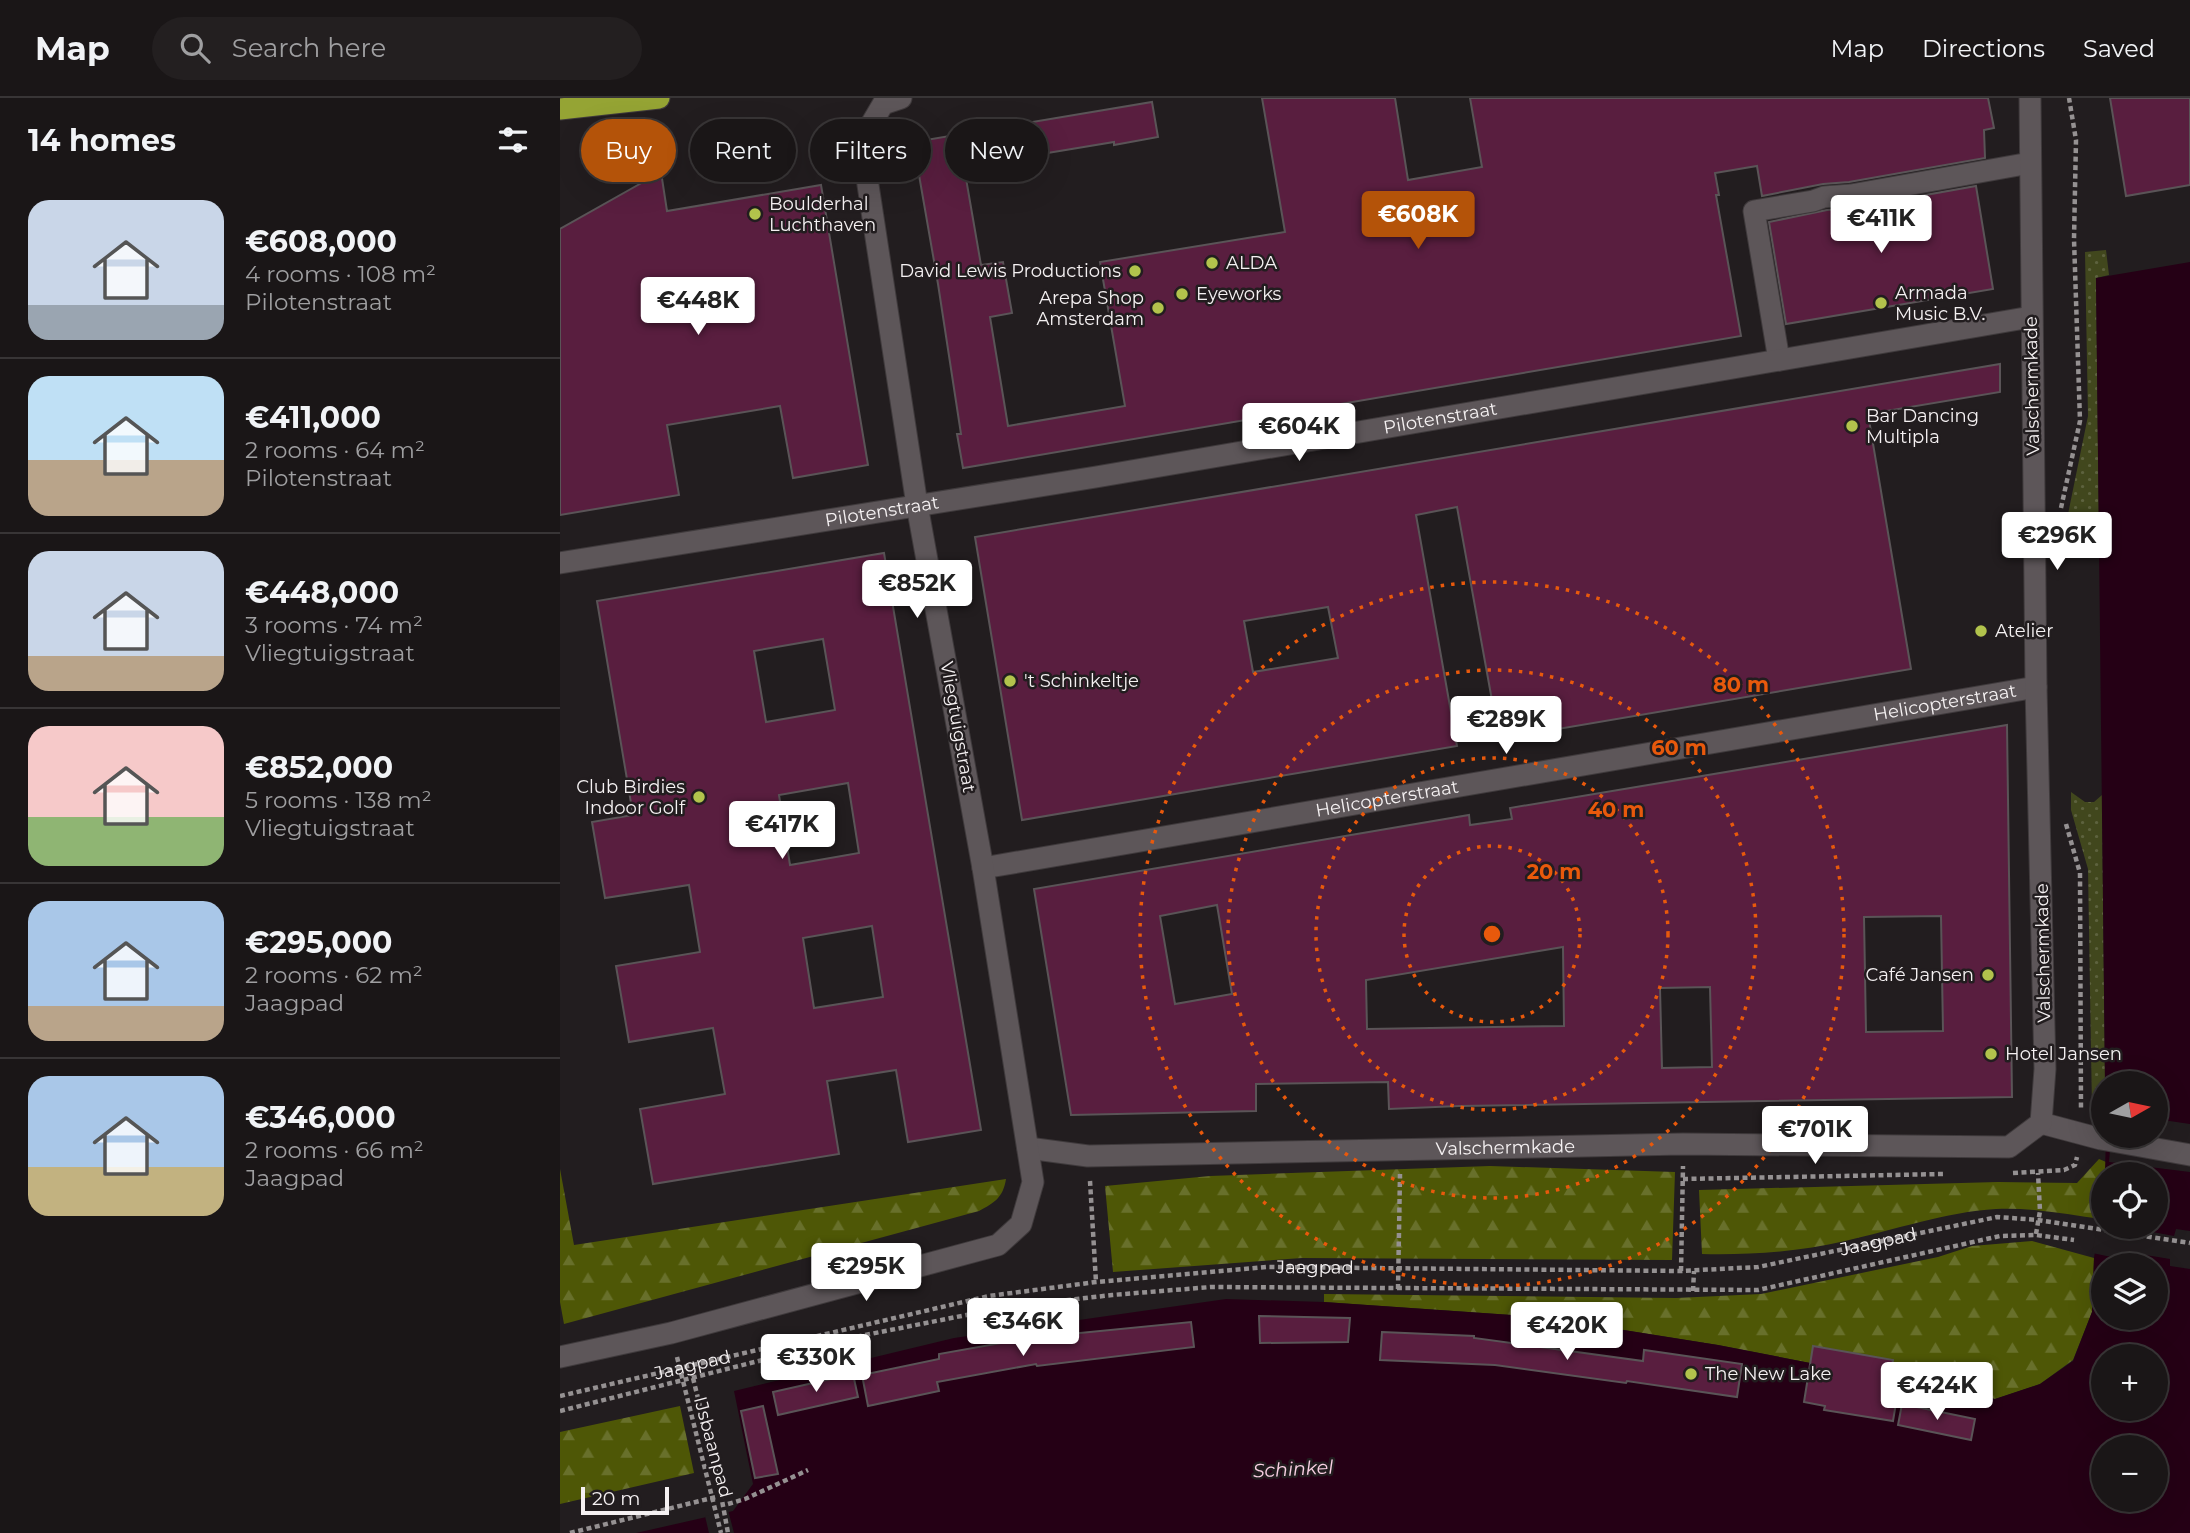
<!DOCTYPE html>
<html lang="en">
<head>
<meta charset="utf-8">
<style>
  :root { --surface:#1a1617; --page:#231f20; --text:#f1f3f6; --muted:#9f9fa1; --line:#383536; --accent:#b45309 }
  body { margin:0; font-family:Montserrat,sans-serif; background:var(--page); color:var(--text); height:100vh; display:flex; flex-direction:column; font-size:26px; white-space:nowrap }
  * { box-sizing:border-box; margin:0 }
  p { font-size:23px; color:var(--muted) }
  .icon { flex:none; width:38px; height:38px; fill:none; stroke:currentColor; stroke-width:2; stroke-linecap:round; stroke-linejoin:round }
  .map { position:relative; flex:1; overflow:hidden }
  .details { display:flex; flex-direction:column; background:var(--surface); width:560px }
  .details>* { flex:none }
  .hud { position:absolute; left:21px; top:21px; width:665px; height:63px; display:flex; gap:14px }
  .needle { width:46px; rotate:81deg }
  .fabs { position:absolute; left:1531px; top:973px; display:grid; gap:14px }
  .fabs a { display:grid; place-items:center; width:77px; height:77px; border-radius:50%; background:var(--surface); box-shadow:0 7px 28px #0002,0 0 0 2px var(--line); font-size:35px }
  .scale { position:absolute; left:21px; bottom:18px; width:88px; box-sizing:border-box; padding-left:7px; border:4px solid #f5f1f2; border-top:0; font-size:19px; line-height:24px; white-space:nowrap; color:#f5f1f2; -webkit-text-stroke:5px #221d1f; paint-order:stroke }
  .price { position:absolute; translate:-50% -60px; padding:0 16px; border-radius:7px; background:#fff; color:#222; font-size:23px; line-height:46px; filter:drop-shadow(0 2px 4px #0008) }
  .price::after { content:''; position:absolute; left:50%; top:42px; width:21px; height:16px; margin-left:-10px; background:inherit; clip-path:polygon(0 0,100% 0,50% 100%) }
  .price.on { background:var(--accent); color:#fff }
  ul { padding:0; list-style:none }
  li { display:flex; align-items:center; gap:21px; height:175px; padding:0 28px }
  li+li { border-top:2px solid var(--line) }
  li span { display:grid; place-items:center; flex:none; width:196px; height:140px; border-radius:21px; color:#555 }
  li>.icon { margin-inline-start:auto }
  span .icon { width:84px; height:84px; fill:#fffc; stroke-width:1 }
  li b { font-size:30px }
  h2 { display:flex; justify-content:space-between; align-items:center; height:84px; padding:0 28px; font-size:30px }
  .tag { padding:0 24px; border-radius:32px; background:var(--surface); box-shadow:0 7px 28px #0002,0 0 0 2px var(--line); font-size:24px; line-height:63px }
  .tag.on { background:var(--accent); color:#fff }
  header { display:flex; align-items:center; gap:42px; box-sizing:border-box; height:98px; padding:0 35px; background:var(--surface); border-bottom:2px solid var(--line) }
  header strong { font-size:33px }
  nav { display:flex; gap:38px; margin-inline-start:auto; font-size:24px }
  .search { width:490px; height:63px; background:var(--page); display:flex; align-items:center; gap:18px; box-sizing:border-box; padding:0 24px; border-radius:38px; color:var(--muted); font-size:26px }
  main { display:flex; flex:1; min-height:0 }
  .map>svg:first-child { display:block }
  .grass { fill:url(#grass-dots) }
  .forest { fill:url(#forest-firs) }
  .water { fill:#250015; fill-rule:evenodd }
  .pier { fill:#221d1f }
  .building { fill:#591e3f; stroke:#5a5457; stroke-width:2; fill-rule:evenodd }
  .lines { fill:none; stroke-linecap:round; stroke-linejoin:round }
  .minor-casing { stroke:#3f3a3c; stroke-width:23 }
  .highway-casing { stroke:#3f3a3c; stroke-width:23 }
  .path { stroke:#959192; stroke-width:4.5; stroke-dasharray:5 3.5; stroke-linecap:butt }
  .minor { stroke:#5d5659; stroke-width:21 }
  .highway { stroke:#95a434; stroke-width:21 }
  .ring { fill:none; stroke:#e8590c; stroke-width:3.5; stroke-dasharray:3.5 7 }
  .poi-dot { fill:#b2c34c; stroke:#221d1f; stroke-width:2.5 }
  .labels { text-anchor:middle; dominant-baseline:central; stroke-width:5; stroke-linejoin:round; paint-order:stroke }
  .poi-label { font-size:18px; fill:#f5f1f2; stroke:#221d1f; text-anchor:start }
  .street-label { font-size:18px; fill:#f5f1f2; stroke:#221d1f }
  .water-label { font-size:19px; font-style:italic; fill:#fad1e4; stroke:#221d1f }
  .centre { fill:#e8590c; stroke:#221d1f; stroke-width:3.5 }
  .ring-label { font-size:21px; text-anchor:middle; font-weight:bold; fill:#e8590c; stroke:#221d1f; stroke-width:5; stroke-linejoin:round; paint-order:stroke }
</style>
</head>
<body>
<header>
<strong>Map</strong>
<div class="search"><svg class="icon" aria-label="search" viewBox="0 0 24 24"><circle cx="10" cy="10" r="6"/><path d="M15 15l6 6"/></svg>Search here</div>
<nav><a>Map</a><a>Directions</a><a>Saved</a></nav>
</header>
<main>
<section class="details">
<h2>14 homes<svg class="icon" aria-label="filters" viewBox="0 0 24 24"><path d="M4 7h16M4 17h16"/><circle cx="9" cy="7" r="2"/><circle cx="15" cy="17" r="2"/></svg></h2>
<ul>
<li><span style="background:linear-gradient(#c9d6e8 75%,#9aa5b1 0)"><svg class="icon" aria-label="home" viewBox="0 0 24 24"><path d="M3 11l9-7 9 7M6 9v11h12V9"/></svg></span><div><b>€608,000</b><p>4 rooms · 108 m²</p><p>Pilotenstraat</p></div></li>
<li><span style="background:linear-gradient(#bfe0f5 60%,#b9a48a 0)"><svg class="icon" aria-label="home" viewBox="0 0 24 24"><path d="M3 11l9-7 9 7M6 9v11h12V9"/></svg></span><div><b>€411,000</b><p>2 rooms · 64 m²</p><p>Pilotenstraat</p></div></li>
<li><span style="background:linear-gradient(#c9d6e8 75%,#b9a48a 0)"><svg class="icon" aria-label="home" viewBox="0 0 24 24"><path d="M3 11l9-7 9 7M6 9v11h12V9"/></svg></span><div><b>€448,000</b><p>3 rooms · 74 m²</p><p>Vliegtuigstraat</p></div></li>
<li><span style="background:linear-gradient(#f6c9c9 65%,#8fb573 0)"><svg class="icon" aria-label="home" viewBox="0 0 24 24"><path d="M3 11l9-7 9 7M6 9v11h12V9"/></svg></span><div><b>€852,000</b><p>5 rooms · 138 m²</p><p>Vliegtuigstraat</p></div></li>
<li><span style="background:linear-gradient(#a9c7e8 75%,#b9a48a 0)"><svg class="icon" aria-label="home" viewBox="0 0 24 24"><path d="M3 11l9-7 9 7M6 9v11h12V9"/></svg></span><div><b>€295,000</b><p>2 rooms · 62 m²</p><p>Jaagpad</p></div></li>
<li><span style="background:linear-gradient(#a9c7e8 65%,#c2b280 0)"><svg class="icon" aria-label="home" viewBox="0 0 24 24"><path d="M3 11l9-7 9 7M6 9v11h12V9"/></svg></span><div><b>€346,000</b><p>2 rooms · 66 m²</p><p>Jaagpad</p></div></li>
</ul>
</section>
<div class="map">
<svg width="1630" height="1435" viewBox="0 0 1630 1435">
  <defs>
    <pattern id="grass-dots" width="8" height="8" patternUnits="userSpaceOnUse" patternTransform="scale(1.75)"><rect width="8" height="8" fill="#41471d"/><path d="M2 2h.1M6 6h.1" fill="none" stroke="#5d623e" stroke-width="1.8" stroke-linecap="round"/></pattern>
    <pattern id="forest-firs" width="22" height="20" patternUnits="userSpaceOnUse" patternTransform="scale(1.75)"><rect width="22" height="20" fill="#4e5706"/><path d="M5 1l3.5 6h-7zM16 11l3.5 6h-7z" fill="#68702b"/></pattern>
  </defs>
  <rect width="100%" height="100%" fill="#221d1f"/>
  <!-- grass -->
  <path class="grass" d="M1546,152L1549,177L1536,180L1539,439L1513,440L1512,453L1507,451L1506,426L1528,318L1525,154Z
    M1511,694L1525,704H1534L1542,697L1545,985H1544L1543,1010L1532,1011L1528,771L1511,712Z"/>
  <!-- forest -->
  <path class="forest" d="M1539,1061L1546,1064L1545,1076H1544L1542,1121C1508,1117 1471,1109 1436,1111C1386,1114 1334,1132 1285,1143C1239,1154 1189,1157 1142,1156L1139,1092L1438,1084L1517,1085Z
    M930,1068L1115,1074L1112,1162L742,1160L553,1174L545,1088L650,1078Z
    M0,1071L14,1147L446,1081C443,1100 434,1105 419,1113L4,1226L0,1204Z
    M1472,1143L1534,1160L1532,1214L1513,1262L1480,1286L1435,1301L1158,1247L982,1219L764,1204V1196L1116,1200L1201,1196L1378,1159L1412,1148Z
    M120,1308L134,1375L0,1406V1334Z"/>
  <!-- water -->
  <path class="water" d="M1630,164V1435H76L173,1413L193,1386L174,1293L394,1240L666,1201L764,1204L982,1219L1158,1247L1435,1301L1480,1286L1513,1263L1532,1214L1534,1160L1543,1105L1544,1129H1596V1076H1545L1546,1038H1596V985H1545L1536,180ZM1544,1167H1596V1220H1544ZM1544,1258H1596V1311H1544ZM1544,1349H1596V1402H1544Z"/>
  <!-- pier -->
  <path class="pier" d="M1596,1021L1630,1026V1074L1549,1064L1551,1038H1596Z
    M1539,1120L1543,1121L1544,1129H1566L1614,1138L1616,1131L1630,1133V1171L1610,1168V1161L1567,1154L1566,1162L1532,1155Z
    M168,1412L174,1435H149L145,1418Z"/>
  <!-- building -->
  <path class="building" d="M702,0H835L848,82L922,69L910,0H1428L1434,30L1424,32L1425,60L1289,84L1263,86L1202,98L1197,68L1155,75L1159,97H1156L1181,238L403,370L397,336H401L378,186L359,77L354,78L348,45L592,4L598,39L554,47V44L404,69L421,167L443,164L452,215L430,219L448,328L565,308L540,164L725,134Z
    M1550,0H1630V87L1566,98Z
    M101,74L107,113L261,87L308,367L233,380L220,308L107,327L119,397L0,417V131Z
    M1416,88L1433,191L1226,226L1209,124L1267,112L1293,110Z
    M1440,266V294L1308,316L1351,571L939,641L897,409L856,417L897,648L462,722L415,439ZM768,509L778,560L693,574L684,523Z
    M324,455L421,1032L348,1044L336,972L267,983L279,1056L93,1086L80,1011L165,996L153,930L69,944L56,868L140,854L129,787L45,800L32,724L73,717L37,503ZM263,541L275,612L206,624L194,553ZM288,685L299,755L230,767L219,697ZM312,828L323,899L254,910L243,840Z
    M1447,627L1452,999L899,1008L829,1011L828,984L696,986V1013L511,1017L474,791L909,717L910,727L952,721L950,710ZM657,807L672,896L615,906L600,818ZM1381,818L1383,933L1306,934L1304,819ZM1003,849L1004,928L807,931L806,882ZM1150,889L1152,969L1102,970L1100,890Z
    M699,1218L790,1220L788,1244L700,1245Z
    M631,1224L634,1249L477,1268L476,1266L377,1284L379,1293L308,1308L302,1277L379,1261V1256L469,1240Z
    M822,1234L914,1238V1240L1083,1263L1084,1252L1182,1266L1177,1299L1067,1283L1066,1285L935,1267L820,1262Z
    M1253,1248L1333,1262L1328,1298L1337,1299L1333,1323L1264,1312L1265,1308L1244,1304Z
    M293,1276L298,1299L218,1317L213,1294Z
    M1342,1306L1415,1321L1411,1342L1338,1327Z
    M203,1308L218,1376L195,1380L181,1313Z"/>
  <g class="lines">
    <defs>
      <g id="minor">
        <path d="M1219,262L1194,113L1253,103L1264,99L1291,97L1470,65"/>
        <path id="s2" d="M0,465L536,379L1471,219"/>
        <path id="s3" d="M423,770L1476,589"/>
        <path d="M1481,1025L1541,1041L1630,1057"/>
        <path id="s4" d="M468,1050L528,1058L1123,1046L1449,1049L1481,1025L1485,971L1476,589L1470,0"/>
        <path d="M0,1259L111,1235L438,1147L461,1126L473,1084L423,770L357,407L308,87L303,40L323,6L341,0"/>
      </g>
      <path id="highway" d="M0,11L99,0"/>
    </defs>
    <!-- minor casing -->
    <use href="#minor" class="minor-casing"/>
    <!-- highway casing -->
    <use href="#highway" class="highway-casing"/>
    <!-- path -->
    <g class="path">
      <path d="M1501,410L1520,323L1514,141L1516,42L1509,0"/>
      <path d="M1506,726L1520,775L1521,1012"/>
      <path d="M1453,1075L1504,1072L1515,1067L1517,1059"/>
      <path d="M1123,1081L1384,1076"/>
      <path d="M530,1083L536,1184"/>
      <path d="M1476,1136L1480,1113L1478,1075"/>
      <path d="M1121,1173L1123,1068"/>
      <path d="M838,1191L840,1076"/>
      <path d="M1133,1193L1134,1173"/>
      <path d="M117,1259L161,1435"/>
      <path d="M133,1280L159,1386L168,1435"/>
      <path id="s1" d="M0,1298L429,1198L536,1184L707,1169L1121,1173L1198,1169L1437,1119L1478,1122L1630,1145"/>
      <path d="M0,1313L290,1240L447,1209L552,1197L651,1189L1198,1192L1440,1138L1476,1137L1514,1142"/>
      <path d="M168,1406L185,1401L248,1372"/>
      <path d="M10,1435L160,1398"/>
    </g>
    <!-- minor -->
    <use href="#minor" class="minor"/>
    <!-- highway -->
    <use href="#highway" class="highway"/>
  </g>
  <!-- distance rings -->
  <g class="ring">
    <circle cx="932" cy="836" r="88"/>
    <circle cx="932" cy="836" r="176"/>
    <circle cx="932" cy="836" r="264"/>
    <circle cx="932" cy="836" r="352"/>
  </g>
  <!-- markers -->
  <g class="poi-dot">
    <circle cx="195" cy="116" r="7"/>
    <circle cx="652" cy="165" r="7"/>
    <circle cx="575" cy="173" r="7"/>
    <circle cx="622" cy="196" r="7"/>
    <circle cx="1321" cy="205" r="7"/>
    <circle cx="598" cy="210" r="7"/>
    <circle cx="1292" cy="328" r="7"/>
    <circle cx="1421" cy="533" r="7"/>
    <circle cx="450" cy="583" r="7"/>
    <circle cx="139" cy="699" r="7"/>
    <circle cx="1428" cy="877" r="7"/>
    <circle cx="1431" cy="956" r="7"/>
    <circle cx="1131" cy="1276" r="7"/>
  </g>
  <g class="labels">
    <!-- poi labels -->
    <g class="poi-label">
      <text x="209" y="106">Boulderhal<tspan x="209" dy="21">Luchthaven</tspan></text>
      <text x="666" y="165">ALDA</text>
      <text x="561" y="173" text-anchor="end">David Lewis Productions</text>
      <text x="1335" y="195">Armada<tspan x="1335" dy="21">Music B.V.</tspan></text>
      <text x="636" y="196">Eyeworks</text>
      <text x="584" y="200" text-anchor="end">Arepa Shop<tspan x="584" dy="21">Amsterdam</tspan></text>
      <text x="1306" y="318">Bar Dancing<tspan x="1306" dy="21">Multipla</tspan></text>
      <text x="1435" y="533">Atelier</text>
      <text x="464" y="583">'t Schinkeltje</text>
      <text x="125" y="689" text-anchor="end">Club Birdies<tspan x="125" dy="21">Indoor Golf</tspan></text>
      <text x="1414" y="877" text-anchor="end">Café Jansen</text>
      <text x="1445" y="956">Hotel Jansen</text>
      <text x="1145" y="1276">The New Lake</text>
    </g>
    <!-- street labels -->
    <g class="street-label">
      <text transform="translate(1472 288) rotate(-91)">Valschermkade</text>
      <text stroke="none"><textPath href="#s2" startOffset="892">Pilotenstraat</textPath></text>
      <text stroke="none"><textPath href="#s2" startOffset="326">Pilotenstraat</textPath></text>
      <text stroke="none"><textPath href="#s3" startOffset="976">Helicopterstraat</textPath></text>
      <text transform="translate(398 629) rotate(80)">Vliegtuigstraat</text>
      <text stroke="none"><textPath href="#s3" startOffset="410">Helicopterstraat</textPath></text>
      <text transform="translate(1483 855) rotate(-91)">Valschermkade</text>
      <text stroke="none"><textPath href="#s4" startOffset="478">Valschermkade</textPath></text>
      <text stroke="none"><textPath href="#s1" startOffset="1334">Jaagpad</textPath></text>
      <text stroke="none"><textPath href="#s1" startOffset="768">Jaagpad</textPath></text>
      <text stroke="none"><textPath href="#s1" startOffset="136">Jaagpad</textPath></text>
      <text transform="translate(153 1349) rotate(75)">IJsbaanpad</text>
    </g>
    <!-- water labels -->
    <g class="water-label">
      <text transform="translate(733 1371) rotate(-3)">Schinkel</text>
    </g>
  </g>
  <circle cx="932" cy="836" r="10" class="centre"/>
  <g class="ring-label">
    <text x="1181" y="594">80 m</text>
    <text x="1119" y="657">60 m</text>
    <text x="1056" y="719">40 m</text>
    <text x="994" y="781">20 m</text>
  </g>
</svg>
<div class="fabs">
<a><svg class="needle" viewBox="-14 -14 28 28"><path d="M0-13l5 13h-10z" fill="#e53935"/><path d="M0 13l5-13h-10z" fill="#9f9fa1"/></svg></a>
<a><svg class="icon" aria-label="locate" viewBox="0 0 24 24"><circle cx="12" cy="12" r="6"/><path d="M12 2v4M12 18v4M2 12h4M18 12h4"/></svg></a>
<a><svg class="icon" aria-label="layers" viewBox="0 0 24 24"><path d="M12 4l9 5-9 5-9-5zM3 14l9 5 9-5"/></svg></a>
<a>+</a>
<a>−</a>
</div>
<div class="scale">20 m</div>
<b class="price on" style="left:858px;top:153px">€608K</b>
<b class="price" style="left:1321px;top:157px">€411K</b>
<b class="price" style="left:138px;top:239px">€448K</b>
<b class="price" style="left:739px;top:365px">€604K</b>
<b class="price" style="left:1497px;top:474px">€296K</b>
<b class="price" style="left:357px;top:522px">€852K</b>
<b class="price" style="left:946px;top:658px">€289K</b>
<b class="price" style="left:222px;top:763px">€417K</b>
<b class="price" style="left:1255px;top:1068px">€701K</b>
<b class="price" style="left:306px;top:1205px">€295K</b>
<b class="price" style="left:463px;top:1260px">€346K</b>
<b class="price" style="left:1007px;top:1264px">€420K</b>
<b class="price" style="left:256px;top:1296px">€330K</b>
<b class="price" style="left:1377px;top:1324px">€424K</b>
<div class="hud">
<a class="tag on">Buy</a>
<a class="tag">Rent</a>
<a class="tag">Filters</a>
<a class="tag">New</a>
</div>
</div>
</main>
</body>
</html>
